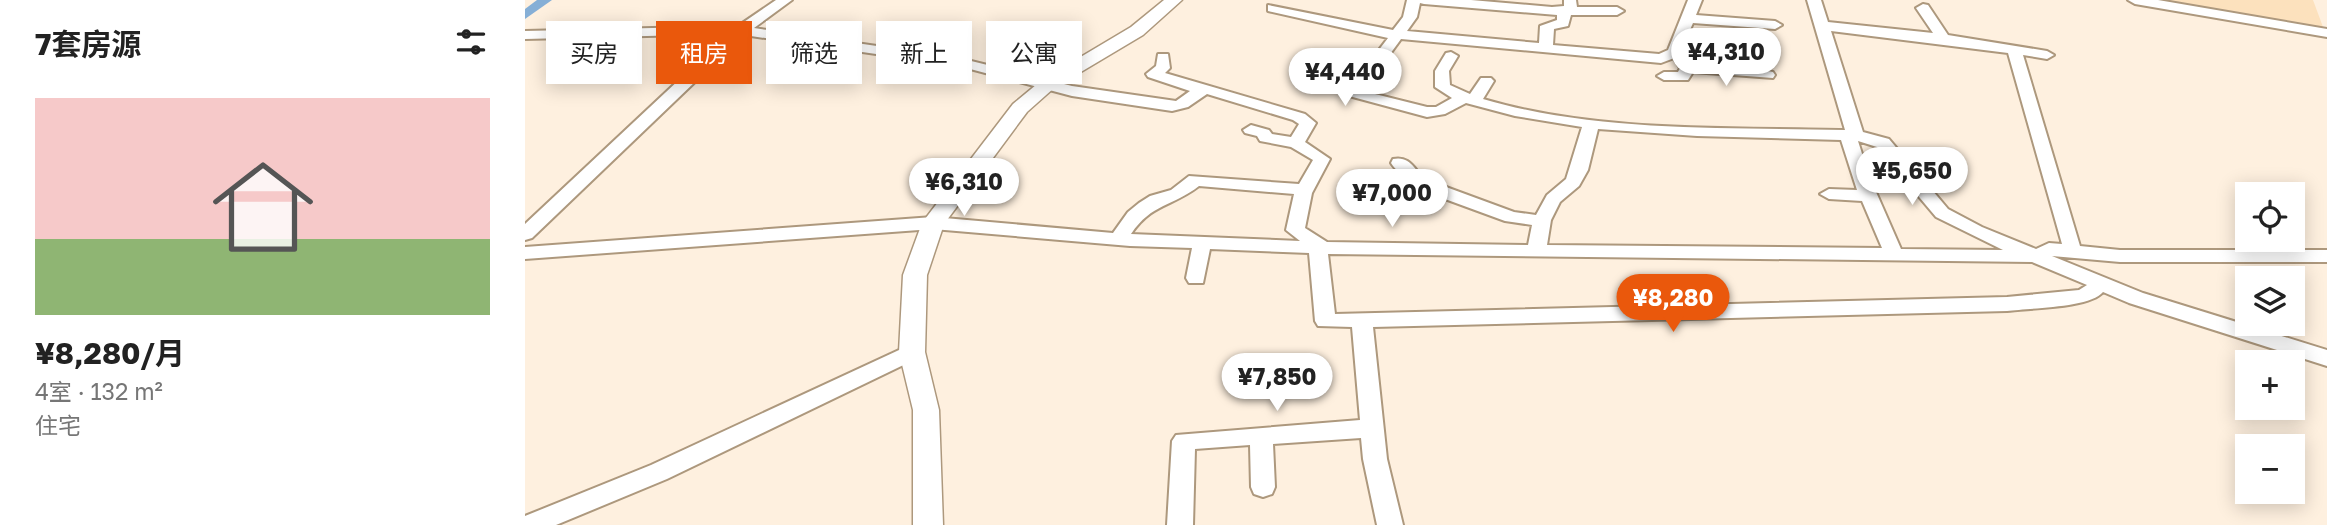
<!DOCTYPE html>
<html lang="zh">
<head>
<meta charset="utf-8">
<style>
  :root { --surface:#fff; --page:#f6f6f6; --text:#222; --muted:#767676; --accent:#ea580c }
  body { margin:0; font-family:"Golos Text","Noto Sans SC",sans-serif; background:var(--page); color:var(--text); height:100vh; display:flex; flex-direction:column; font-size:26px; white-space:nowrap }
  * { box-sizing:border-box; margin:0 }
  p { font-size:23px; color:var(--muted) }
  .icon { flex:none; width:38px; height:38px; fill:none; stroke:currentColor; stroke-width:2; stroke-linecap:round; stroke-linejoin:round }
  .map { position:relative; flex:1; overflow:hidden }
  .sheet { display:flex; flex-direction:column; background:var(--surface); width:525px }
  .sheet>* { flex:none }
  .hud { position:absolute; left:21px; top:21px; width:665px; height:63px; display:flex; gap:14px }
  .fabs { position:absolute; left:1710px; top:182px; display:grid; gap:14px }
  .fabs a { display:grid; place-items:center; width:70px; height:70px; border-radius:0px; background:var(--surface); box-shadow:0 4px 18px #0003; font-size:35px }
  .price { position:absolute; translate:-50% -60px; padding:0 16px; border-radius:24px; background:#fff; color:#222; font-size:23px; line-height:46px; filter:drop-shadow(0 2px 4px #0008) }
  .price::after { content:''; position:absolute; left:50%; top:42px; width:21px; height:16px; margin-left:-10px; background:inherit; clip-path:polygon(0 0,100% 0,50% 100%) }
  .price.current { background:var(--accent); color:#fff }
  ul { padding:0; list-style:none }
  li { display:grid; align-content:center; gap:14px; height:371px; padding:0 35px }
  li span { display:grid; place-items:center; height:217px; border-radius:0px; color:#555 }
  li>.icon { margin-inline-start:auto }
  span .icon { width:126px; height:126px; fill:#fffc; stroke-width:1 }
  li b { font-size:30px }
  h2 { display:flex; justify-content:space-between; align-items:center; height:84px; padding:0 35px; font-size:30px }
  .chip { padding:0 24px; border-radius:0px; background:var(--surface); box-shadow:0 4px 18px #0003; font-size:24px; line-height:63px }
  .chip.current { background:var(--accent); color:#fff }
  main { display:flex; flex:1; min-height:0 }
  .map>svg:first-child { display:block }
  .built { fill:#fce1bd }
  .lines { fill:none; stroke-linecap:round; stroke-linejoin:round }
  .canal { fill:#86afd6; fill-rule:evenodd }
  .minor-casing { stroke:#ad987d; stroke-width:4 }
  .tertiary-casing { stroke:#ad987d; stroke-width:3 }
  .minor { fill:#fff; fill-rule:evenodd }
  .tertiary { fill:#fff; fill-rule:evenodd }
</style>
</head>
<body>
<main>
<section class="sheet">
<h2>7套房源<svg class="icon" aria-label="filters" viewBox="0 0 24 24"><path d="M4 7h16M4 17h16"/><circle cx="9" cy="7" r="2"/><circle cx="15" cy="17" r="2"/></svg></h2>
<ul>
<li><span style="background:linear-gradient(#f6c9c9 65%,#8fb573 0)"><svg class="icon" aria-label="home" viewBox="0 0 24 24"><path d="M3 11l9-7 9 7M6 9v11h12V9"/></svg></span><div><b>¥8,280/月</b><p>4室 · 132 m²</p><p>住宅</p></div></li>
</ul>
</section>
<div class="map">
<svg width="1802" height="525" viewBox="0 0 1802 525">
  <rect width="100%" height="100%" fill="#fef0df"/>
  <!-- built -->
  <path class="built" d="M1637,0H1788L1798,27Z"/>
  <g class="lines">
    <!-- canal -->
    <path class="canal" d="M12,0H27L0,19V9Z"/>
    <defs>
      <path id="minor" d="M251,0H267L229,28L434,58L547,86L651,101L665,91L623,77L621,74L631,66L633,54H643L645,68L640,73L780,114L791,123L780,142L805,159L787,193L780,228L802,242L1003,245L1007,225L980,221L890,188C885,185 869,168 866,163L868,159C887,155 890,173 902,180L989,212L1011,215L1022,195L1041,179L1057,127L990,116L941,103L920,114L902,117L824,96L821,93L863,38L743,11V5L868,30L878,17L882,0H946L1027,7L1039,6V0H1051L1052,7H1092L1099,11L1092,15H1046L1043,26L1029,29L1028,45L1134,54L1143,50L1163,0H1177L1171,15L1250,21L1257,25L1250,29L1168,23L1153,57H1162L1167,63L1243,71L1248,72L1250,75L1248,78L1168,72L1163,80H1139L1132,76L1139,72H1153L1155,68L1150,60L1152,57L1136,63L876,39L838,91L902,107H911L927,98L910,87V71L921,53L926,52L933,56L924,71L925,85L945,94L956,78H966L969,81L958,99C1074,133 1200,127 1320,130L1282,0H1296L1303,22L1408,33L1391,8L1398,4L1403,5L1423,35L1522,51L1529,55L1522,59L1498,55L1555,246L1595,250H1802V262H1595L1527,256L1618,293L1802,350V366L1604,303L1578,292C1565,308 1504,308 1482,311L848,327L862,459L878,525H852L838,459L836,438L748,444L750,487L747,494L738,497L729,494L726,487L725,445L670,449L668,525H642L647,441L651,435L835,420L827,327L793,326L790,321L784,253L685,249L678,283H664L661,278L667,248L605,246L408,229L0,259V247L408,217L588,233L603,212L614,203L625,196L646,190L664,176L774,184L788,160L766,147L735,141L732,136L720,133L718,130L726,125L744,130L747,134L766,137L774,124L768,120L682,94L663,107L647,111L547,96L434,66L219,35L7,238L0,240V224L203,34L0,39V31L213,26ZM895,3L899,4L1032,15V20L1015,26L1014,43L882,31L892,17ZM1306,31L1483,53L1537,244L1524,243L1511,249L1457,227L1423,209L1364,139L1338,132ZM1073,129L1172,136L1316,140L1332,190L1304,189L1295,194L1304,199L1337,201L1357,248L1022,245L1026,220L1035,202L1054,186L1063,170ZM1333,141L1352,147L1411,217L1478,250L1376,249L1344,176ZM674,186L769,194L761,230L775,241L606,234C627,203 647,207 674,186ZM803,254L1507,262L1562,285L1554,290L1482,297L810,314Z
        M1603,0H1633L1802,29V37L1610,4Z
        M387,344L395,347L398,352L395,357L142,479L31,525H0V516L126,465Z"/>
      <path id="tertiary" d="M639,0H657L618,35L529,88L502,112L419,224L402,275L400,352L414,410L418,525H388V410L374,352L378,275L397,223L488,104L517,80L606,27Z"/>
    </defs>
    <!-- minor casing -->
    <use href="#minor" class="minor-casing"/>
    <!-- tertiary casing -->
    <use href="#tertiary" class="tertiary-casing"/>
    <!-- minor -->
    <use href="#minor" class="minor"/>
    <!-- tertiary -->
    <use href="#tertiary" class="tertiary"/>
  </g>
</svg>
<div class="fabs">
<a><svg class="icon" aria-label="locate" viewBox="0 0 24 24"><circle cx="12" cy="12" r="6"/><path d="M12 2v4M12 18v4M2 12h4M18 12h4"/></svg></a>
<a><svg class="icon" aria-label="layers" viewBox="0 0 24 24"><path d="M12 4l9 5-9 5-9-5zM3 14l9 5 9-5"/></svg></a>
<a>+</a>
<a>−</a>
</div>
<b class="price" style="left:1201px;top:88px">¥4,310</b>
<b class="price" style="left:820px;top:108px">¥4,440</b>
<b class="price" style="left:1387px;top:207px">¥5,650</b>
<b class="price" style="left:439px;top:218px">¥6,310</b>
<b class="price" style="left:867px;top:229px">¥7,000</b>
<b class="price current" style="left:1148px;top:334px">¥8,280</b>
<b class="price" style="left:752px;top:413px">¥7,850</b>
<div class="hud">
<a class="chip">买房</a>
<a class="chip current">租房</a>
<a class="chip">筛选</a>
<a class="chip">新上</a>
<a class="chip">公寓</a>
</div>
</div>
</main>
</body>
</html>
